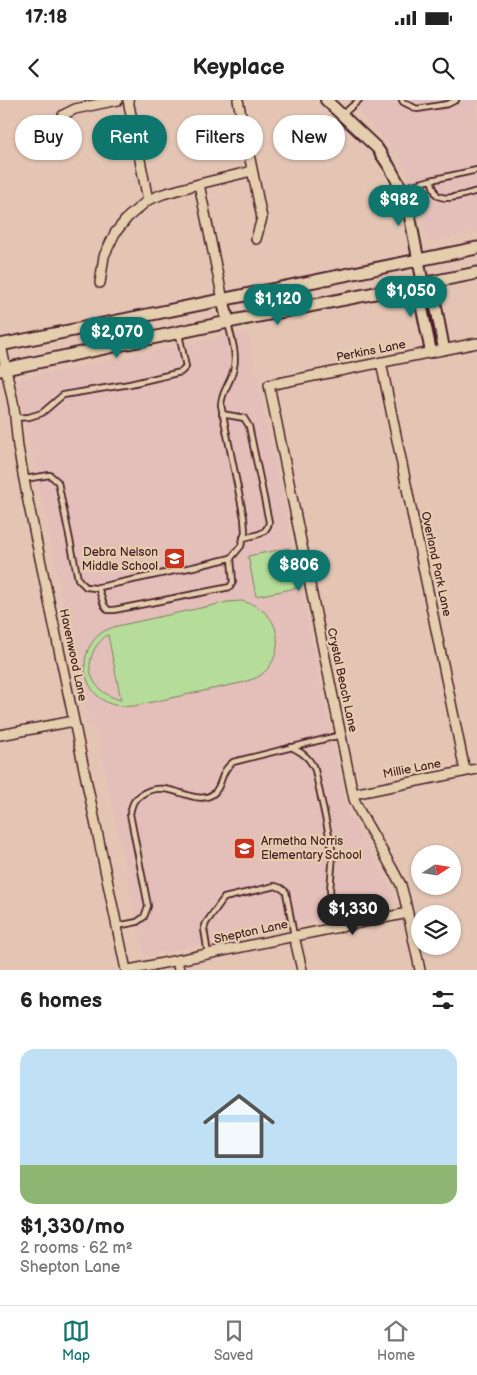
<!DOCTYPE html>
<html lang="en">
<head>
<meta charset="utf-8">
<style>
  :root { --surface:#fff; --page:#f6f6f6; --text:#222; --muted:#767676; --line:#e0e0e0; --accent:#0f766e }
  body { margin:0; font-family:"Balsamiq Sans",sans-serif; background:var(--page); color:var(--text); height:100vh; display:flex; flex-direction:column; font-size:19px; white-space:nowrap }
  * { box-sizing:border-box; margin:0 }
  p { font-size:16px; color:var(--muted) }
  .icon { flex:none; width:28px; height:28px; fill:none; stroke:currentColor; stroke-width:2; stroke-linecap:round; stroke-linejoin:round }
  .map { position:relative; height:870px; overflow:hidden }
  .drawer { display:flex; flex-direction:column; background:var(--surface); flex:1 }
  .drawer>* { flex:none }
  .top-card { position:absolute; left:15px; top:15px; width:448px; height:45px; display:flex; gap:10px }
  .needle { width:32px; rotate:78deg }
  .fabs { position:absolute; left:411px; top:745px; display:grid; gap:10px }
  .fabs a { display:grid; place-items:center; width:50px; height:50px; border-radius:50%; background:var(--surface); box-shadow:0 1px 4px #0004; font-size:25px }
  .price { position:absolute; translate:-50% -42px; padding:0 11px; border-radius:18px; background:var(--accent); color:#fff; font-size:16px; line-height:32px; filter:drop-shadow(0 1px 2px #0008) }
  .price::after { content:''; position:absolute; left:50%; top:30px; width:15px; height:11px; margin-left:-8px; background:inherit; clip-path:polygon(0 0,100% 0,50% 100%) }
  .price.selected { background:#222; color:#fff }
  ul { padding:0; list-style:none }
  li { display:grid; align-content:center; gap:10px; height:265px; padding:0 20px }
  li+li { border-top:1px solid var(--line) }
  li span { display:grid; place-items:center; height:155px; border-radius:15px; color:#555 }
  li>.icon { margin-inline-start:auto }
  span .icon { width:90px; height:90px; fill:#fffc; stroke-width:1 }
  li b { font-size:21px }
  h2 { display:flex; justify-content:space-between; align-items:center; height:60px; padding:0 20px; font-size:21px }
  .pill { padding:0 18px; border-radius:22px; background:var(--surface); box-shadow:0 1px 4px #0004; font-size:18px; line-height:45px }
  .pill.selected { background:var(--accent); color:#fff }
  .status { display:flex; justify-content:space-between; align-items:center; height:35px; padding:0 25px; background:var(--surface); direction:ltr }
  .status svg { height:14px; fill:currentColor }
  header { display:flex; justify-content:space-between; align-items:center; height:65px; padding:0 20px; background:var(--surface); font-size:22px; font-weight:600 }
  .tab-bar { display:flex; justify-content:space-around; align-items:center; height:70px; border-top:1px solid var(--line); background:var(--surface); font-size:14px; color:var(--muted) }
  .tab-bar a { display:grid; justify-items:center; gap:2px }
  .tab-bar .selected { color:var(--accent) }
  .map>svg:first-child { display:block }
  .built { fill:#e4beb9 }
  .green { fill:#b5dd99; stroke:#807e62; fill-rule:evenodd }
  .lines { fill:none; stroke-linecap:round; stroke-linejoin:round }
  .service-casing { stroke:#4a1f2b; stroke-width:8 }
  .minor-casing { stroke:#4a1f2b; stroke-width:12 }
  .tertiary-casing { stroke:#4a1f2b; stroke-width:14 }
  .secondary-casing { stroke:#4a1f2b; stroke-width:15 }
  .service { stroke:#e4cead; stroke-width:4.5 }
  .minor { stroke:#e4cead; stroke-width:9 }
  .tertiary { stroke:#e4cead; stroke-width:10 }
  .secondary { stroke:#e4cead; stroke-width:11 }
  .labels { text-anchor:middle; dominant-baseline:central; stroke-width:4.5; stroke-linejoin:round; paint-order:stroke }
  .street-label { font-size:12px; fill:#4a1f2b; stroke:#e4cead }
  .poi-label { font-size:12px; fill:#4a1f2b; stroke:#e4cead; text-anchor:end }
</style>
</head>
<body>
<div class="status"><b>17:18</b><svg viewBox="0 0 49 12"><path d="M0 12V9h3v3zM5 12V6h3v6zM10 12V3h3v9zM15 12V0h3v12zM26 1h20v11H26zM47 4h2v5h-2z"/></svg></div>
<header><svg class="icon" aria-label="back" viewBox="0 0 24 24"><path d="M15 5l-7 7 7 7"/></svg>Keyplace<svg class="icon" aria-label="search" viewBox="0 0 24 24"><circle cx="10" cy="10" r="6"/><path d="M15 15l6 6"/></svg></header>
<div class="map">
<svg width="477" height="870" viewBox="0 0 477 870">
  <rect width="100%" height="100%" fill="#e4c5b4"/>
  <filter id="ink" filterUnits="userSpaceOnUse"><feTurbulence type="fractalNoise" baseFrequency=".02" numOctaves="2"/><feDisplacementMap in="SourceGraphic" scale="10" xChannelSelector="R" yChannelSelector="G"/><feConvolveMatrix kernelMatrix="1 2 1 2 8 2 1 2 1" color-interpolation-filters="sRGB"/></filter>
  <g filter="url(#ink)">
    <!-- built -->
    <path class="built" d="M348,0H477V132L429,142L420,100L398,54Z
      M248,232L346,709L391,788L395,804L144,856L96,626L89,627L17,280Z"/>
    <!-- green -->
    <path class="green" d="M289,448L297,488L256,496L248,456Z
      M241,501C249,503 256,505 263,511C285,528 281,565 256,578C253,579 249,580 245,582L134,606C130,606 126,607 122,606C89,605 74,564 94,540C100,532 108,529 117,526L228,502ZM107,535H108L121,600C87,592 79,557 107,535Z"/>
    <g class="lines">
      <defs>
        <path id="service" d="M402,0L403,2L417,9L448,4L456,0
          M342,15L359,0
          M431,80C433,85 434,91 437,95C445,102 467,94 477,91
          M401,88L431,80L477,70
          M222,314L244,318L249,326L269,422C267,435 255,435 243,438
          M15,318L29,317L42,313L63,295L130,284L181,272L186,267L179,234
          M24,379L50,375L58,382L78,479L86,487L95,488L193,467L231,458L241,446L245,432L244,418L221,305C222,289 232,282 234,267C237,253 231,237 228,223
          M98,487L104,505L108,510H114L230,487L233,482L231,458
          M291,647C303,653 309,657 315,670L333,754L330,790L336,827
          M117,826L137,822L144,817L148,806L130,714C131,710 132,703 135,700C137,698 139,697 141,695C167,676 194,708 213,694C221,688 220,679 225,671C227,667 231,664 233,662L341,635
          M208,854L204,829L206,823L224,798L275,786L281,788L286,792L294,836"/>
        <path id="minor" d="M128,0L148,100
          M238,0L262,118L256,139
          M63,15L75,9L118,0
          M199,84L223,200
          M100,183L104,156L115,133L128,117L148,100L163,94L199,84L252,71
          M1,245L14,307L18,347L28,401L126,870
          M381,262L465,671
          M0,635L74,621
          M353,694L477,669
          M294,836L302,870
          M177,860L179,870
          M129,870L408,813
          M420,870L405,800L401,785L393,770L360,712L354,699L269,285L477,243"/>
        <path id="tertiary" d="M326,0L377,48L389,66L400,86L410,117L423,184L420,199L431,252
          M423,184L434,196L444,249"/>
        <path id="secondary" d="M223,200L228,222
          M0,245L477,148
          M0,270L228,222L477,173"/>
      </defs>
      <!-- service casing -->
      <use href="#service" class="service-casing"/>
      <!-- minor casing -->
      <use href="#minor" class="minor-casing"/>
      <!-- tertiary casing -->
      <use href="#tertiary" class="tertiary-casing"/>
      <!-- secondary casing -->
      <use href="#secondary" class="secondary-casing"/>
      <!-- service -->
      <use href="#service" class="service"/>
      <!-- minor -->
      <use href="#minor" class="minor"/>
      <!-- tertiary -->
      <use href="#tertiary" class="tertiary"/>
      <!-- secondary -->
      <use href="#secondary" class="secondary"/>
    </g>
  </g>
  <!-- icons -->
  <defs>
    <symbol id="school-square" viewBox="-11 -11 22 22"><rect x="-9" y="-9" width="18" height="18" rx="4" fill="#c8321e" stroke="#e4cead"/><path d="M0-5L7-2L0 1L-7-2ZM-4 1L0 2.5L4 1V4Q0 6-4 4Z" fill="#fff"/></symbol>
  </defs>
  <g fill-rule="evenodd">
    <use href="#school-square" x="162" y="446" width="25" height="25"/>
    <use href="#school-square" x="232" y="736" width="25" height="25"/>
  </g>
  <g class="labels">
    <!-- street labels -->
    <g class="street-label">
      <text transform="translate(371 251) rotate(-11)">Perkins Lane</text>
      <text transform="translate(436 464) rotate(78)">Overland Park Lane</text>
      <text transform="translate(73 555) rotate(78)">Havenwood Lane</text>
      <text transform="translate(342 580) rotate(78)">Crystal Beach Lane</text>
      <text transform="translate(412 669) rotate(-11)">Millie Lane</text>
      <text transform="translate(251 832) rotate(-12)">Shepton Lane</text>
    </g>
    <!-- poi labels -->
    <g class="poi-label">
      <text x="158" y="452">Debra Nelson<tspan x="158" dy="14">Middle School</tspan></text>
      <text x="261" y="741" text-anchor="start">Armetha Norris<tspan x="261" dy="14">Elementary School</tspan></text>
    </g>
  </g>
</svg>
<div class="fabs">
<a><svg class="needle" viewBox="-14 -14 28 28"><path d="M0-13l5 13h-10z" fill="#e53935"/><path d="M0 13l5-13h-10z" fill="#767676"/></svg></a>
<a><svg class="icon" aria-label="layers" viewBox="0 0 24 24"><path d="M12 4l9 5-9 5-9-5zM3 14l9 5 9-5"/></svg></a>
</div>
<b class="price" style="left:399px;top:127px">$982</b>
<b class="price" style="left:411px;top:218px">$1,050</b>
<b class="price" style="left:278px;top:226px">$1,120</b>
<b class="price" style="left:117px;top:259px">$2,070</b>
<b class="price" style="left:299px;top:492px">$806</b>
<b class="price selected" style="left:353px;top:836px">$1,330</b>
<div class="top-card">
<a class="pill">Buy</a>
<a class="pill selected">Rent</a>
<a class="pill">Filters</a>
<a class="pill">New</a>
</div>
</div>
<section class="drawer">
<h2>6 homes<svg class="icon" aria-label="filters" viewBox="0 0 24 24"><path d="M4 7h16M4 17h16"/><circle cx="9" cy="7" r="2"/><circle cx="15" cy="17" r="2"/></svg></h2>
<ul>
<li><span style="background:linear-gradient(#bfe0f5 75%,#8fb573 0)"><svg class="icon" aria-label="home" viewBox="0 0 24 24"><path d="M3 11l9-7 9 7M6 9v11h12V9"/></svg></span><div><b>$1,330/mo</b><p>2 rooms · 62 m²</p><p>Shepton Lane</p></div></li>
</ul>
</section>
<nav class="tab-bar">
<a class="selected"><svg class="icon" aria-label="map" viewBox="0 0 24 24"><path d="M3 6l6-2 6 2 6-2v14l-6 2-6-2-6 2zM9 4v14M15 6v14"/></svg>Map</a>
<a><svg class="icon" aria-label="saved" viewBox="0 0 24 24"><path d="M7 4h10v16l-5-4-5 4z"/></svg>Saved</a>
<a><svg class="icon" aria-label="home" viewBox="0 0 24 24"><path d="M3 11l9-7 9 7M6 9v11h12V9"/></svg>Home</a>
</nav>
</body>
</html>
